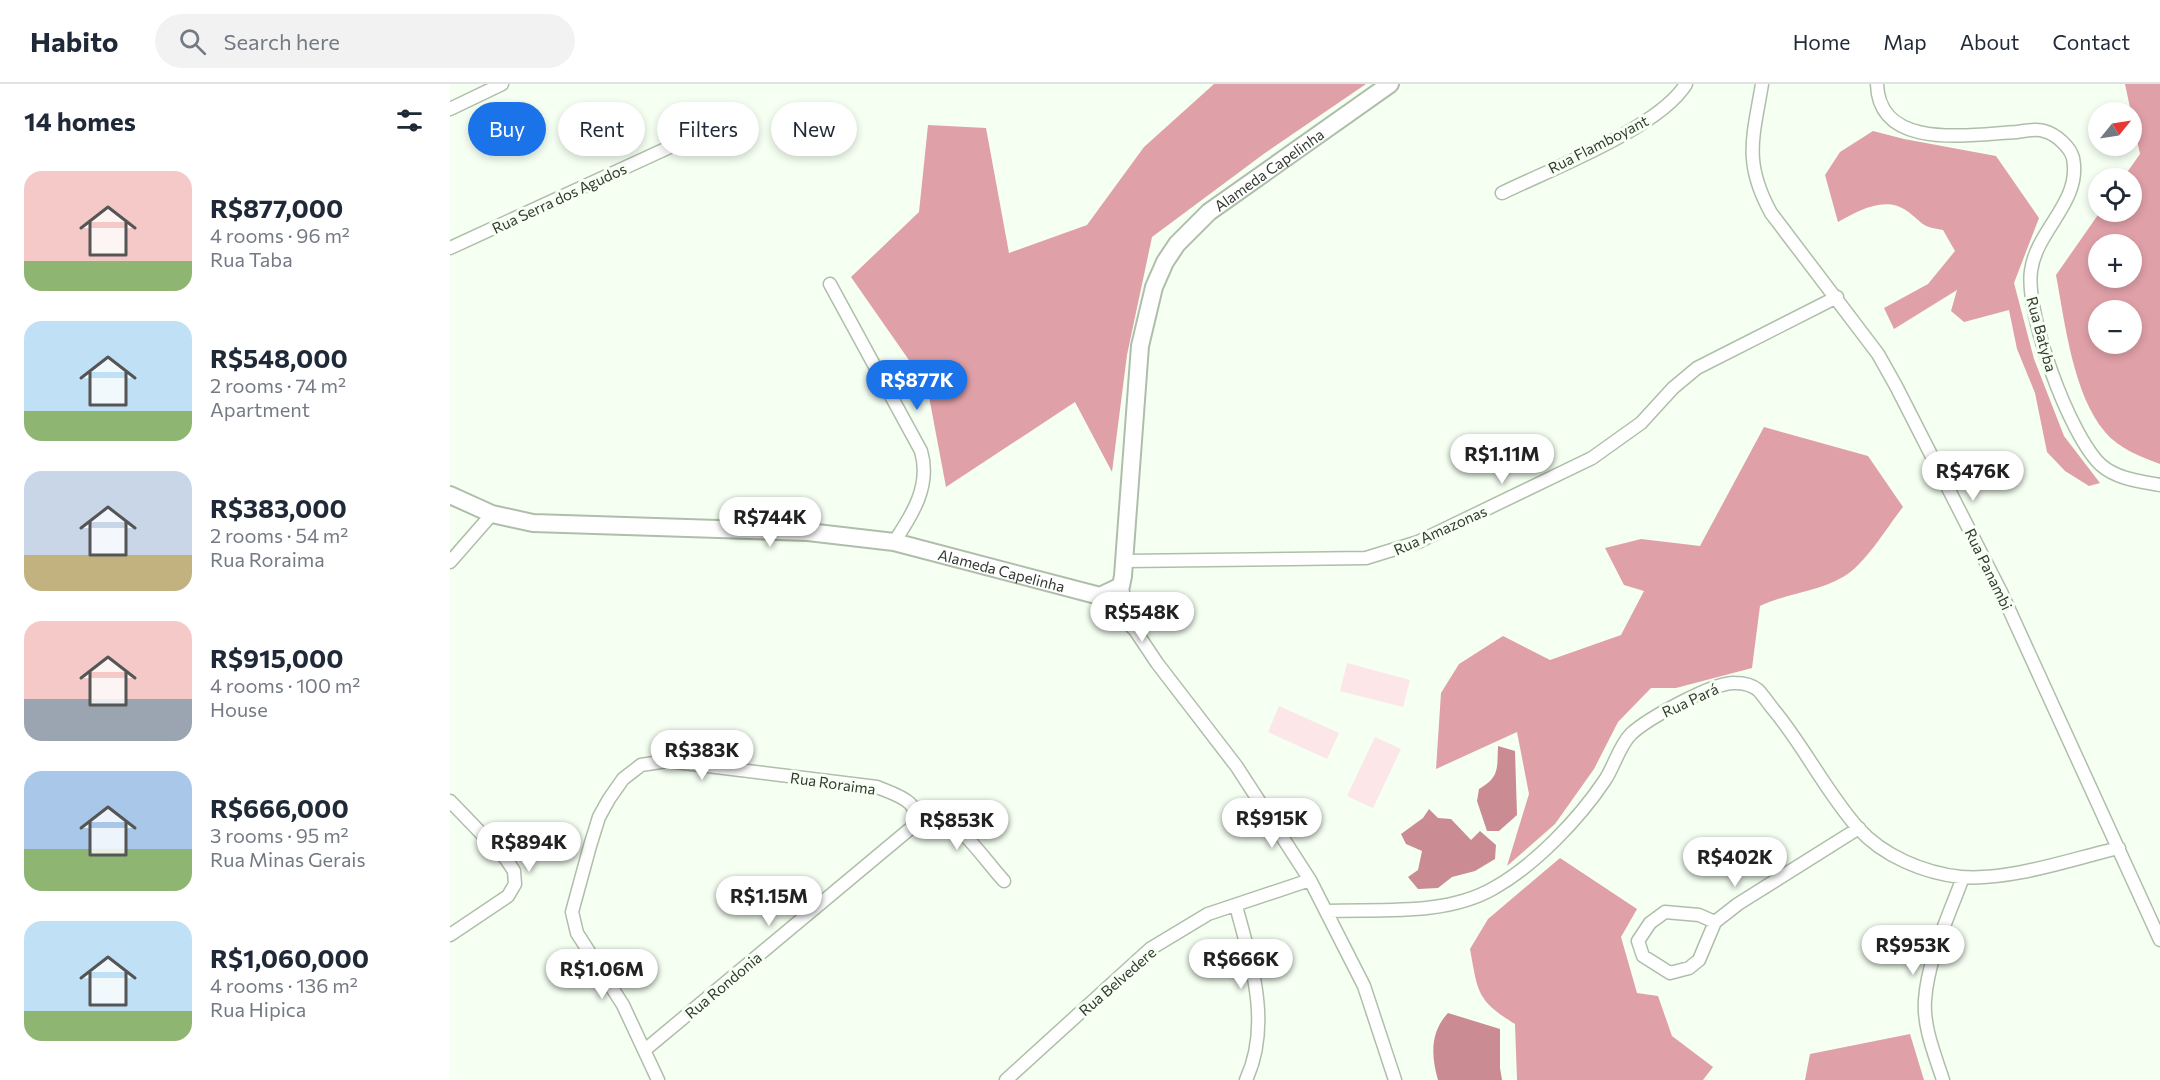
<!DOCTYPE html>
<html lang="en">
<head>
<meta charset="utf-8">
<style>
  :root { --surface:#fff; --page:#f2f2f3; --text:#1f2937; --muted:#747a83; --line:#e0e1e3; --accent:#1a73e8 }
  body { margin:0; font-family:Commissioner,sans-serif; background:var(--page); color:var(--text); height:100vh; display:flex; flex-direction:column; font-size:22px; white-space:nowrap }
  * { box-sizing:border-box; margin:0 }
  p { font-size:20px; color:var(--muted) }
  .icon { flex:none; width:33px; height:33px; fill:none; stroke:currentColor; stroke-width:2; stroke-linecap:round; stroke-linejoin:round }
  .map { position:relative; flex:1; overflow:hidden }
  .drawer { display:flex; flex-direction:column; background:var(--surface); width:450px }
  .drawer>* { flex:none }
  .guide { position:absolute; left:18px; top:18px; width:570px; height:54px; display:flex; gap:12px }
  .needle { width:39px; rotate:60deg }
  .tools { position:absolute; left:1638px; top:18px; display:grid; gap:12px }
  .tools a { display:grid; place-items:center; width:54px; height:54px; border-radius:50%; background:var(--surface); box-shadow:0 3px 9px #0003; font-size:30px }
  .price { position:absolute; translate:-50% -51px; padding:0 14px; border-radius:21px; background:#fff; color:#222; font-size:20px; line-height:39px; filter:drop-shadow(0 2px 3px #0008) }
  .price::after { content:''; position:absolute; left:50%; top:36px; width:18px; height:14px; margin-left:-9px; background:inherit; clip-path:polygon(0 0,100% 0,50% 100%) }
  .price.current { background:var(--accent); color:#fff }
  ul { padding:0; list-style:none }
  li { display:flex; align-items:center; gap:18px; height:150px; padding:0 24px }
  li span { display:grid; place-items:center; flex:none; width:168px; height:120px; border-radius:18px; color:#555 }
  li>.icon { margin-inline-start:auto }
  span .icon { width:72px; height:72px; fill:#fffc; stroke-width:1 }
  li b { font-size:26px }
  h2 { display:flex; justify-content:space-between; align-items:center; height:72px; padding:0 24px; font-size:26px }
  .chip { padding:0 21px; border-radius:27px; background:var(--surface); box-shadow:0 3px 9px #0003; font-size:21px; line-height:54px }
  .chip.current { background:var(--accent); color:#fff }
  header { display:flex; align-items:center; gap:36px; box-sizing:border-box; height:84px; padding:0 30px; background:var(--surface); border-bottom:2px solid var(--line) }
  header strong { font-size:28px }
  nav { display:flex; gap:33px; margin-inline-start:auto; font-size:21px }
  .search { width:420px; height:54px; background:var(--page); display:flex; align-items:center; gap:15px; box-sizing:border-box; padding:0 21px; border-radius:33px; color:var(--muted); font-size:22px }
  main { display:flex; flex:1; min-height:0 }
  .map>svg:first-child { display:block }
  .green { fill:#fde6e8 }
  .forest { fill:#e0a0a8; fill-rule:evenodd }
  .water { fill:#ca8b93 }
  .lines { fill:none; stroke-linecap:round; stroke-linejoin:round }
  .street-casing { stroke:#afbeaa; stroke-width:15 }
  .secondary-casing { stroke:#afbeaa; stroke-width:20 }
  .street { stroke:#fff; stroke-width:12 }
  .secondary { stroke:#fff; stroke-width:16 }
  .labels { text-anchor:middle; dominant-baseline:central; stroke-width:6; stroke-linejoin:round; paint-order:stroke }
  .street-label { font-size:15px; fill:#333931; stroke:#f5fff2 }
</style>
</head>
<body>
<header>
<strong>Habito</strong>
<div class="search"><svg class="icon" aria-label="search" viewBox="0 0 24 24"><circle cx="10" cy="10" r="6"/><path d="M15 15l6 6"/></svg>Search here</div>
<nav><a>Home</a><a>Map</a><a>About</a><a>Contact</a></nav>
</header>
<main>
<section class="drawer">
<h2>14 homes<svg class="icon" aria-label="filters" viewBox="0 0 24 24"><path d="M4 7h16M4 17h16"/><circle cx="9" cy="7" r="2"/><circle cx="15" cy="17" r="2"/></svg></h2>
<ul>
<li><span style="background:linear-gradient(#f6c9c9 75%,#8fb573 0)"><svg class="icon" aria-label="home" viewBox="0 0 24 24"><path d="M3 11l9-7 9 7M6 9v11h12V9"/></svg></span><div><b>R$877,000</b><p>4 rooms · 96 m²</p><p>Rua Taba</p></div></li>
<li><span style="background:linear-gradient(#bfe0f5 75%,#8fb573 0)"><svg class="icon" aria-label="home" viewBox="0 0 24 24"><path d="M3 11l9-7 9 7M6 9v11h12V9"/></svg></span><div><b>R$548,000</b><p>2 rooms · 74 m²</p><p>Apartment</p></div></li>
<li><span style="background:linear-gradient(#c9d6e8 70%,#c2b280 0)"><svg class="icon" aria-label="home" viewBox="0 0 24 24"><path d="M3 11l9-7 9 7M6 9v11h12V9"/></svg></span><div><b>R$383,000</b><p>2 rooms · 54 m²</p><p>Rua Roraima</p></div></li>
<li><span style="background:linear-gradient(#f6c9c9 65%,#9aa5b1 0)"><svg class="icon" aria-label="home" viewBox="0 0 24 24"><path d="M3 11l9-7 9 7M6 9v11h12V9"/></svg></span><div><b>R$915,000</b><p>4 rooms · 100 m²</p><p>House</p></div></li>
<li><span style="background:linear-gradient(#a9c7e8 65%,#8fb573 0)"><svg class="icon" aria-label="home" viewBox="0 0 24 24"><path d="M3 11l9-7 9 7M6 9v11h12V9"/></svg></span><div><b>R$666,000</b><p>3 rooms · 95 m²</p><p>Rua Minas Gerais</p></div></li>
<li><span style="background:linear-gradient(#bfe0f5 75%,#8fb573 0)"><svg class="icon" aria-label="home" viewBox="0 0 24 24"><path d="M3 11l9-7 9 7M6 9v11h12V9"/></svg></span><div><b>R$1,060,000</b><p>4 rooms · 136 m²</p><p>Rua Hipica</p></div></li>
</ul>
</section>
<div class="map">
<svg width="1710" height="996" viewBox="0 0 1710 996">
  <rect width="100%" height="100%" fill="#f5fff2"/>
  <!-- green -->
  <path class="green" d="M897,579L960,596L953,623L890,607Z
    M829,622L889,649L877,675L818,648Z
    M925,653L951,665L923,724L897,712Z"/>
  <!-- forest -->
  <path class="forest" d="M764,0H916L815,69L702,153L677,271L662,388L625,318L496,403L477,302L401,193L469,128L478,41L536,44L559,169L637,141L694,63Z
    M1675,0H1710V380C1691,373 1668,364 1655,348C1623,310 1615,239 1606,191L1650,128H1682V94H1673L1690,70ZM1648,160H1682V194H1648ZM1648,226H1682V260H1648Z
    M1423,47L1454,55L1546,72L1589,134L1564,199L1584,275L1614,352L1650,399L1639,402L1615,387L1597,368L1585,309L1567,265L1559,226L1514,238L1501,227L1507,206L1444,245L1434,224L1478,200L1505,167L1493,146C1469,142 1475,140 1457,127C1435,111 1408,127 1388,138L1375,91L1390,68Z
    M1314,343L1418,372L1453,423C1437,443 1415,481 1393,493C1367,508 1337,509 1310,522L1302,584L1226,604H1201L1168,638L1144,685L1105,740L1057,782L1079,710L1067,648L986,685L991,609L1009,580L1053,552L1100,576L1171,551L1194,507L1174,501L1155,464L1191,455L1250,462Z
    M1110,774L1187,825L1171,853L1187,909L1208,912L1222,952L1263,983L1253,996H1067L1065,940C1026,916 1028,908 1020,865L1038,835Z
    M1460,950L1474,996H1355L1360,970Z"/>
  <!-- water -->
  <path class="water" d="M1048,662L1065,667L1067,731L1049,747H1037L1027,717L1029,705C1050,693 1047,684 1048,662Z
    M979,725L988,734L1001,735L1021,756L1030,747L1046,761L1045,775L1025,787L1002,793L988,804L968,805L958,793L968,786L972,767L956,760L951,750L973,734Z
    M998,929L1050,945V984L1052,996H988C981,972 980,948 998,929Z"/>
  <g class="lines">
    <defs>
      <path id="street" d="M1312,0C1303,54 1293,78 1321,129L1428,270L1446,302L1552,510L1710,856
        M1427,0C1429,68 1523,50 1567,48C1575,47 1587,44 1594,47C1606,50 1620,63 1623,74C1632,118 1586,146 1581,187C1575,229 1619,351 1651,381C1667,395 1689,397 1710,401
        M0,25L52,0
        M1052,109C1101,85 1209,44 1236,0
        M0,164L283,34
        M380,200L471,367C481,401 463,430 444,458
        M675,477L916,474L968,458L1142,374L1191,339L1223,304L1247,284L1387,213
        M0,478L42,430
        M650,512L685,546L671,502
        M685,546L707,579L787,683L860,796L914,902L945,996
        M0,717L56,775L64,787L65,800L58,812L0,851
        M465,724C504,726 529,770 554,797
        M786,822C801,878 822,940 796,996
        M877,827C931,825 996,832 1044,804C1085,781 1129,735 1155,696C1164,683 1169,662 1181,650C1197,635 1263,598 1285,599C1292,599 1302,601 1308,606C1313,611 1318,619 1323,625C1354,662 1376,708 1408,744C1433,772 1474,789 1511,793C1560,797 1621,775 1669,764
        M1265,838L1249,831L1215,828L1200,839L1188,857L1193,872L1220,889L1239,884L1249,876L1265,838L1288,820L1409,744
        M196,965L461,744C476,718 446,711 427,703L217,677L191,681L173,695L159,715L149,733L140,762L122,828L127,849L173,921L208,996
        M556,996L700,865L758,830L860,796
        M1493,996C1485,971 1473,943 1475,916C1478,874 1499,832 1513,793"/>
      <g id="secondary">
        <path id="s1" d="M0,411L42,430L83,439L358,448L444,458L650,512L671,502L673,492L690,262L704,203L715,178L727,160L759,128L940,0"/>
      </g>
    </defs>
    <!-- street casing -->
    <use href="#street" class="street-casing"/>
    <!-- secondary casing -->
    <use href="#secondary" class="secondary-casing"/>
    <!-- street -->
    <use href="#street" class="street"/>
    <!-- secondary -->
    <use href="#secondary" class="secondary"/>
  </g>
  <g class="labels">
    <!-- street labels -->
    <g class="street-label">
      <text transform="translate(1148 60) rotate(-27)">Rua Flamboyant</text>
      <text stroke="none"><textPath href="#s1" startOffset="1155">Alameda Capelinha</textPath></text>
      <text transform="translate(109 114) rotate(-25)">Rua Serra dos Agudos</text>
      <text transform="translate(1592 250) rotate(75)">Rua Batyba</text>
      <text transform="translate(990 446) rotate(-24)">Rua Amazonas</text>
      <text transform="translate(1539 485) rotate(64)">Rua Panambi</text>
      <text stroke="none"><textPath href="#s1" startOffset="561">Alameda Capelinha</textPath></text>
      <text transform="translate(1240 616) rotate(-25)">Rua Pará</text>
      <text transform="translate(383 699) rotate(8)">Rua Roraima</text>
      <text transform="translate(667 897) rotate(-41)">Rua Belvedere</text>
      <text transform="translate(273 901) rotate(-40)">Rua Rondonia</text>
    </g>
  </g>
</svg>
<div class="tools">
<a><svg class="needle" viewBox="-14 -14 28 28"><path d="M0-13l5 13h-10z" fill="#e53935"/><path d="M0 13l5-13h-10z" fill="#747a83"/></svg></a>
<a><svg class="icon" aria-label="locate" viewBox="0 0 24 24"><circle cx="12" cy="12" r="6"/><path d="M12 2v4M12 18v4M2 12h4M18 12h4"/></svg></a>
<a>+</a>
<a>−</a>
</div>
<b class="price current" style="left:467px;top:327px">R$877K</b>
<b class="price" style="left:1052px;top:401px">R$1.11M</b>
<b class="price" style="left:1523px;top:418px">R$476K</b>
<b class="price" style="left:320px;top:464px">R$744K</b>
<b class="price" style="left:692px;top:559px">R$548K</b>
<b class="price" style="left:252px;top:697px">R$383K</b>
<b class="price" style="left:822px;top:765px">R$915K</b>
<b class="price" style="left:507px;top:767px">R$853K</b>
<b class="price" style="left:79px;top:789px">R$894K</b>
<b class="price" style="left:1285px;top:804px">R$402K</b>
<b class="price" style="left:319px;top:843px">R$1.15M</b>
<b class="price" style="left:1463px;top:892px">R$953K</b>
<b class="price" style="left:791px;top:906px">R$666K</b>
<b class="price" style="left:152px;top:916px">R$1.06M</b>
<div class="guide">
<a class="chip current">Buy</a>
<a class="chip">Rent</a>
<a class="chip">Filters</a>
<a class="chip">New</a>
</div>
</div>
</main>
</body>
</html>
